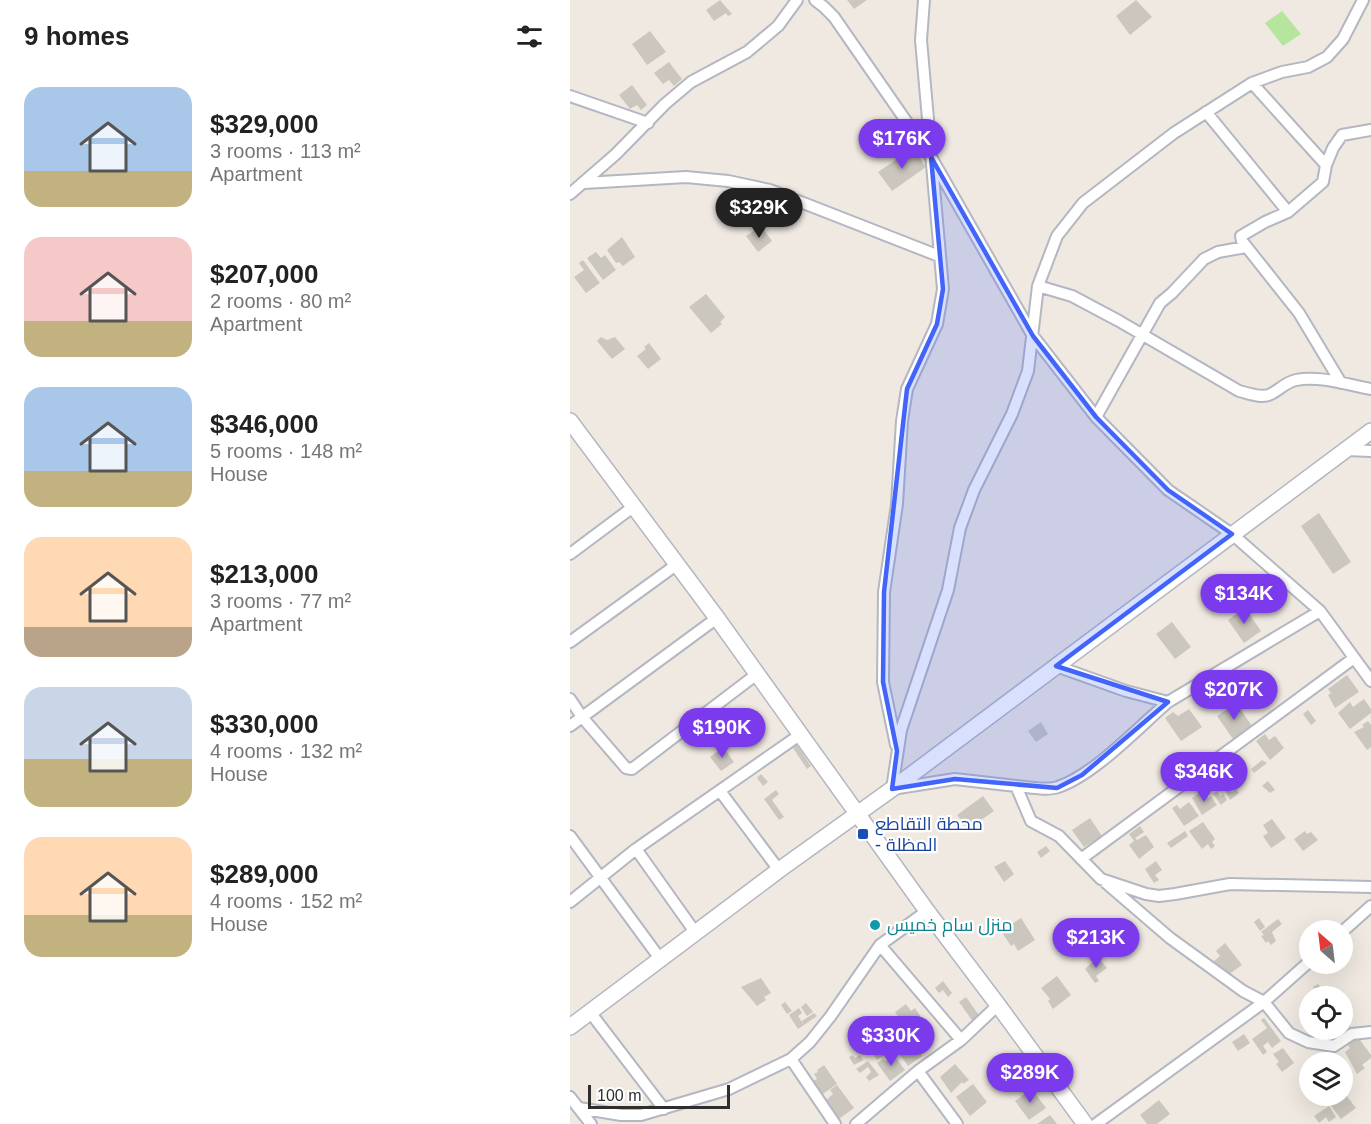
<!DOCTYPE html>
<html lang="en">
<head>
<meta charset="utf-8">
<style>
  :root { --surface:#fff; --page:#f2f2f2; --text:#222; --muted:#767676; --accent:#7c3aed }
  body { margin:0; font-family:Arial,Cairo,sans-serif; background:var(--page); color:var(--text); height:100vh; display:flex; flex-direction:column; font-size:22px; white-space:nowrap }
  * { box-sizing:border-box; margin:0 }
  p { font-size:20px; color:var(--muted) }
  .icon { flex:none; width:33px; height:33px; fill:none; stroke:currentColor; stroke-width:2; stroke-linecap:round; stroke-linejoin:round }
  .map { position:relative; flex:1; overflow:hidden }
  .side { display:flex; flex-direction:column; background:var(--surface); width:570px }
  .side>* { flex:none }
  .needle { width:39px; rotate:332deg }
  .buttons { position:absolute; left:729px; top:920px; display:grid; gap:12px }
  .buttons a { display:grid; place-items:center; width:54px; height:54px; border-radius:50%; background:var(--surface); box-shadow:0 6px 24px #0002; font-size:30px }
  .scale { position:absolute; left:18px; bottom:15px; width:142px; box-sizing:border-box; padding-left:6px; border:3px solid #2e2e2e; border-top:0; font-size:16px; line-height:21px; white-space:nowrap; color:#2e2e2e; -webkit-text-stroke:4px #fff; paint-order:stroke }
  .price { position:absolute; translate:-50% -51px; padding:0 14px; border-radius:21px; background:var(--accent); color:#fff; font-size:20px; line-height:39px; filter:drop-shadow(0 2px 3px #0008) }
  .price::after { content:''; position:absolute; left:50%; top:36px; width:18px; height:14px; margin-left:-9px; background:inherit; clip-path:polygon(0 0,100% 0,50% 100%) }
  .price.current { background:#222; color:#fff }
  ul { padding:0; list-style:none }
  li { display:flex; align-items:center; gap:18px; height:150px; padding:0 24px }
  li span { display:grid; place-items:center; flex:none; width:168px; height:120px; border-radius:18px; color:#555 }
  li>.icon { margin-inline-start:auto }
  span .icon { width:72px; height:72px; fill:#fffc; stroke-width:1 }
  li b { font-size:26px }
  h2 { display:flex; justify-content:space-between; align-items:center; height:72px; padding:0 24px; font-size:26px }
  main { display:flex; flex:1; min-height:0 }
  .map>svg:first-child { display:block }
  .green { fill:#b6e59e }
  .building { fill:#cbc7bf }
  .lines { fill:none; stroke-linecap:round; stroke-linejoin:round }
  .street-casing { stroke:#b4b7c1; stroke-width:14 }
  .secondary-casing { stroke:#b4b7c1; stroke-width:18 }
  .street { stroke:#fff; stroke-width:10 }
  .secondary { stroke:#fff; stroke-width:15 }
  .marked { fill:#4264fb; fill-opacity:0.2; stroke:#4264fb; stroke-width:4.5; stroke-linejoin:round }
  .transit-dot { fill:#1a4fb4; stroke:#fff; stroke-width:2 }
  .culture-dot { fill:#0f9aa8; stroke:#fff; stroke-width:2 }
  .labels { text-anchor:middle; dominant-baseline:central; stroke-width:4.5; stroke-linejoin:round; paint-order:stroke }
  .transit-label { font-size:18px; fill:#164399; stroke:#fff; text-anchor:start }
  .culture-label { font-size:18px; fill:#0d838f; stroke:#fff; text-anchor:start }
</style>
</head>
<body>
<main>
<section class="side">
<h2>9 homes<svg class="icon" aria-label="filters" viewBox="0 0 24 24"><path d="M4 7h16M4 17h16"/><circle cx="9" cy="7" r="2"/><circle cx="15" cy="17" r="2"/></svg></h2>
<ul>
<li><span style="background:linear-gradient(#a9c7e8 70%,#c2b280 0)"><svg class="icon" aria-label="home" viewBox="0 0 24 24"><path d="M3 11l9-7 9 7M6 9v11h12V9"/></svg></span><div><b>$329,000</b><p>3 rooms · 113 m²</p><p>Apartment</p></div></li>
<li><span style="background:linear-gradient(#f6c9c9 70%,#c2b280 0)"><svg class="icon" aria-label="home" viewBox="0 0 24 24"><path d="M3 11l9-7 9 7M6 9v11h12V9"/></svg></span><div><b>$207,000</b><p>2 rooms · 80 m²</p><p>Apartment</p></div></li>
<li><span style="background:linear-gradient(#a9c7e8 70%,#c2b280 0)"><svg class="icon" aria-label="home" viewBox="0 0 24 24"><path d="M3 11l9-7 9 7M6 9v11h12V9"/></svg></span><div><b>$346,000</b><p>5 rooms · 148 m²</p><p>House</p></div></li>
<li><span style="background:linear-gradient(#ffd9b3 75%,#b9a48a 0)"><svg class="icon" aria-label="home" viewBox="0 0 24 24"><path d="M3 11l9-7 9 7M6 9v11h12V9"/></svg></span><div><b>$213,000</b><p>3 rooms · 77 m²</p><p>Apartment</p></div></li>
<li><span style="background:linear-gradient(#c9d6e8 60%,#c2b280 0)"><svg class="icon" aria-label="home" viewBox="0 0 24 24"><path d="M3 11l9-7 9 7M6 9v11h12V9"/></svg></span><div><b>$330,000</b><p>4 rooms · 132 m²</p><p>House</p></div></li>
<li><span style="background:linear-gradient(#ffd9b3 65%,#c2b280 0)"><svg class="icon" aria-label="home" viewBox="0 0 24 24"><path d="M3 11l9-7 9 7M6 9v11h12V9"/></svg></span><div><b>$289,000</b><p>4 rooms · 152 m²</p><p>House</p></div></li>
</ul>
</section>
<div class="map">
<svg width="801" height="1124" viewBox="0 0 801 1124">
  <rect width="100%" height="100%" fill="#efe9e1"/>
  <!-- green -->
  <path class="green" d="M712,11L731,34L713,46L695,23Z"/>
  <!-- building -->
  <path class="building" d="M150,0L162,14L158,16L156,13L144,21L136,10Z
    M277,0H297L284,9Z
    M566,0L582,17L560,35L546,16Z
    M80,31L96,52L77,65L62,44Z
    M99,62L112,79L104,86L99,80L93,84L84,73Z
    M62,85L77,105L71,110L67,105L60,109L49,95Z
    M343,148L356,167L322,191L308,172Z
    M191,226L202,241L188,252L176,236Z
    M52,237L65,257L53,266L49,262L46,263L37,250Z
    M26,252L31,258L35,255L46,270L33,280L17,258Z
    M13,260L30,283L16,293L4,277L14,270L9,263Z
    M136,294L155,317L150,322L152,324L141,333L119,307Z
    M31,337L37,340L45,337L55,349L42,359L27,341Z
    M79,343L91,359L78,369L67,356L76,349L74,347Z
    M749,513L781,562L763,574L731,526Z
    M675,608L691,631L674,643L658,620Z
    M602,622L621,647L605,659L586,634Z
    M777,675L789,692L765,708L758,695L761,693L758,689Z
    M794,699L801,709V713L780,729L768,713L780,702L783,707Z
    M666,703L682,726L663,739L647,716Z
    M619,709L632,727L611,741L595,718L603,712L608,716Z
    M738,710L746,721L741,725L733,714Z
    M798,721L801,725V747L797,750L784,732L794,727L792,725Z
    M471,722L478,734L466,742L458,731Z
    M695,734L699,740L705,736L714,748L700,760L686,741Z
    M225,742L241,766L237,769L221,745Z
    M153,747L164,762L151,771L140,757Z
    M692,760L697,763L684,773L681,769Z
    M191,774L198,782L193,786L187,778Z
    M655,779L662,788L660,790L662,792L666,789L669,793L660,800L654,788L648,792L645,786Z
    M698,781L705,790L700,793L692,786Z
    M206,790L209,794L202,800L214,817L209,820L194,799Z
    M647,791L650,796L653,794L657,800L651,805L643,794Z
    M629,793L631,796L634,794L639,798L641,796L647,805L632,815L622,798Z
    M413,796L424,811L398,829L387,815Z
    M619,802L629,816L614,826L602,808L607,805L610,809Z
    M520,818L532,836L514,847L502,830Z
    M702,819L716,838L701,848L693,836L698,833L693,825Z
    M633,822L645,839L642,842L645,846L641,849L638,844L632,849L619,831Z
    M570,826L574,832L565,838L567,840L576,835L584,847L569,859L559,845L564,841L559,834Z
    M615,831L618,836L601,848L597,843Z
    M735,831L737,834L741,832L748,840L733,851L724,839Z
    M476,846L480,851L471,858L467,852Z
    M435,861L444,874L434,882L424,867Z
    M586,861L592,870L585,875L589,880L584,883L575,869Z
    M451,918L465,940L448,951L444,944L441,946L431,931Z
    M689,918L695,927L690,931L684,922Z
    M708,919L712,924L702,932L706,941L701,945L698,941L696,943L691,936L694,935L691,932Z
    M655,943L672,965L655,977L644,961L650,956L646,951Z
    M528,957L537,968L526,976L529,981L525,983L515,969Z
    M487,976L501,995L483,1009L478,1001L480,999L471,988Z
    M191,978L201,993L194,997L196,1000L187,1006L171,987Z
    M373,981L382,993L378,997L373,990L369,993L365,988Z
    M748,984L755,994L753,996H749L743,987Z
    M396,997L411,1018L404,1023L389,1002Z
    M215,1002L222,1011L217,1014L211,1005Z
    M236,1003L243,1012L237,1016L231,1007Z
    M336,1004L341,1011L345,1008L355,1023L340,1033L325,1012Z
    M229,1008L232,1013L228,1016L234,1025L228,1029L219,1015Z
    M244,1013L247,1016L234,1025L232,1021Z
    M772,1015L781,1027L764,1038L757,1029H772Z
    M319,1017L322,1022L327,1018L338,1033L324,1044L309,1024Z
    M694,1018L711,1041L702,1048L698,1042L693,1046L697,1052L693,1055L682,1039L697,1028L691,1020Z
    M299,1032L303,1036L293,1043L290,1038Z
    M674,1034L680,1043L668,1051L662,1042Z
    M787,1036L801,1055V1058L792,1065L795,1068L787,1074L775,1052L780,1048L777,1044Z
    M303,1039L308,1051L319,1046L322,1050L307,1060L296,1044Z
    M341,1039L352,1056L338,1066L326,1049Z
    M713,1048L724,1063L712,1072L706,1064L709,1062L703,1054Z
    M323,1054L335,1070L320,1081L307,1063L313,1059L315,1061Z
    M283,1055L285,1058L290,1055L293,1060L284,1065L279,1057Z
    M298,1061L309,1075L299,1081L296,1077L301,1072L298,1067L290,1073L286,1069Z
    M385,1064L399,1080L393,1084L392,1082L381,1093L370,1077Z
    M254,1065L267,1084L250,1096L240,1083L247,1079L244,1074L248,1072L247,1070Z
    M403,1084L417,1102L400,1116L386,1097Z
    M267,1085L284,1108L269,1119L255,1101L263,1094L260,1090Z
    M462,1089L476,1108L459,1120L445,1101Z
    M772,1090L786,1108L771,1119L755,1098L758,1095H772Z
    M589,1100L600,1114L587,1124H577L570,1115Z
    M759,1106L766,1117L759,1122L756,1117L749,1123L744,1116Z
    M480,1115L487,1124H467Z"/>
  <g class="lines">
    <defs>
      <path id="street" d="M245,0L254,7L264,17L361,157L463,336L526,417L598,490L662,534L750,611L801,681
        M793,0L773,39L757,57L738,67L712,72L682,83L604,133L513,203L487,236L468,286L458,371L442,414L404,490L390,528L378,590L331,730L322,789L385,779L446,786L461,821L489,836L531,879L576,894L589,896L605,894L660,884L801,887
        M682,83L756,165
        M0,96L78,123
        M636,112L718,212
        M14,183L116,177L158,181L200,190L369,256
        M0,194L46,154L95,104L121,82L177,52L208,26L227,0
        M468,286L502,296L549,321L669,391C678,393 692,399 701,394C709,390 716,382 726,380C749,375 778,385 801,389
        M771,383L729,313L672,241L671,236L695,222L718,212L753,182L756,165L763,148L772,135L801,130
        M526,417L590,303L602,293L634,259L648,252L676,247
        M776,450L801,451
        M0,554L63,507
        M0,642L106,565
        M486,666L556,691L598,702L750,611
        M0,699L12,717L56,768L62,769L187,674
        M0,726L147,618
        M326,745L313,682L314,592L327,504L332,421L337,389L367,324L373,289L351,40L354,0
        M446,786C459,787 477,791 488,787C524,775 569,727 598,702
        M150,791L209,870
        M0,836L91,960
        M66,849L125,932
        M511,859L784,658
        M536,883L600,938L673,991L694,1002L719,1033L738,1042L764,1046L782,1034L801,1032
        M0,902L66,849L231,734
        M772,932L801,906
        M310,945L391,1040
        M20,1012L94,1109
        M221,1059L265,1124
        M348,1071L387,1124
        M0,1097L21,1124
        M9,1108L51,1115H71L159,1089L221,1059L240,1042L260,1017L310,945L357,911
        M286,1124L348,1071L391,1040L428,1005
        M526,1124L694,1002L740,961"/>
      <path id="secondary" d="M0,421L147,618L357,911L428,1005L515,1124
        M0,1027L209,870L322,789L801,431"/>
    </defs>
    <!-- street casing -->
    <use href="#street" class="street-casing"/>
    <!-- secondary casing -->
    <use href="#secondary" class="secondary-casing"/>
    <!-- street -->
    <use href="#street" class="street"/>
    <!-- secondary -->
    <use href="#secondary" class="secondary"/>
  </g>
  <!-- marked area -->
  <path class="marked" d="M361,157L463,336L526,417L598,490L662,534L486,666L598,702L512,775L487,788L385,779L322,789L327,751L313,682L314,592L337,389L367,324L373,289Z"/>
  <!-- markers -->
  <rect class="transit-dot" x="287" y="828" width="12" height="12" rx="3"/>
  <circle class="culture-dot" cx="305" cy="925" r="6"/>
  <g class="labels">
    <!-- transit labels -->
    <g class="transit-label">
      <text x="305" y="824">محطة التقاطع<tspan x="305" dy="21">- المظلة</tspan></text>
    </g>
    <!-- culture labels -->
    <g class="culture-label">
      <text x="317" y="925">منزل سام خميس</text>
    </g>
  </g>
</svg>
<div class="buttons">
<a><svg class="needle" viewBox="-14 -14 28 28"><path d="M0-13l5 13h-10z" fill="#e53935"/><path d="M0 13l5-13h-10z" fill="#767676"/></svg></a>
<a><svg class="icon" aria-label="locate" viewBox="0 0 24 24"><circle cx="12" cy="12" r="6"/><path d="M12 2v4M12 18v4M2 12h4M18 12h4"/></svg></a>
<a><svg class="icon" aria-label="layers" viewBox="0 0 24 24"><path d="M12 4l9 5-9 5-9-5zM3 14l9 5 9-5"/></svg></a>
</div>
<div class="scale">100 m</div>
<b class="price" style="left:332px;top:170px">$176K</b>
<b class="price current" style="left:189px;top:239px">$329K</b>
<b class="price" style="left:674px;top:625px">$134K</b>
<b class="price" style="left:664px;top:721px">$207K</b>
<b class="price" style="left:152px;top:759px">$190K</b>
<b class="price" style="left:634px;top:803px">$346K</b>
<b class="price" style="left:526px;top:969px">$213K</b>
<b class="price" style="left:321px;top:1067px">$330K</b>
<b class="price" style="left:460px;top:1104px">$289K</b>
</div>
</main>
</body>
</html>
